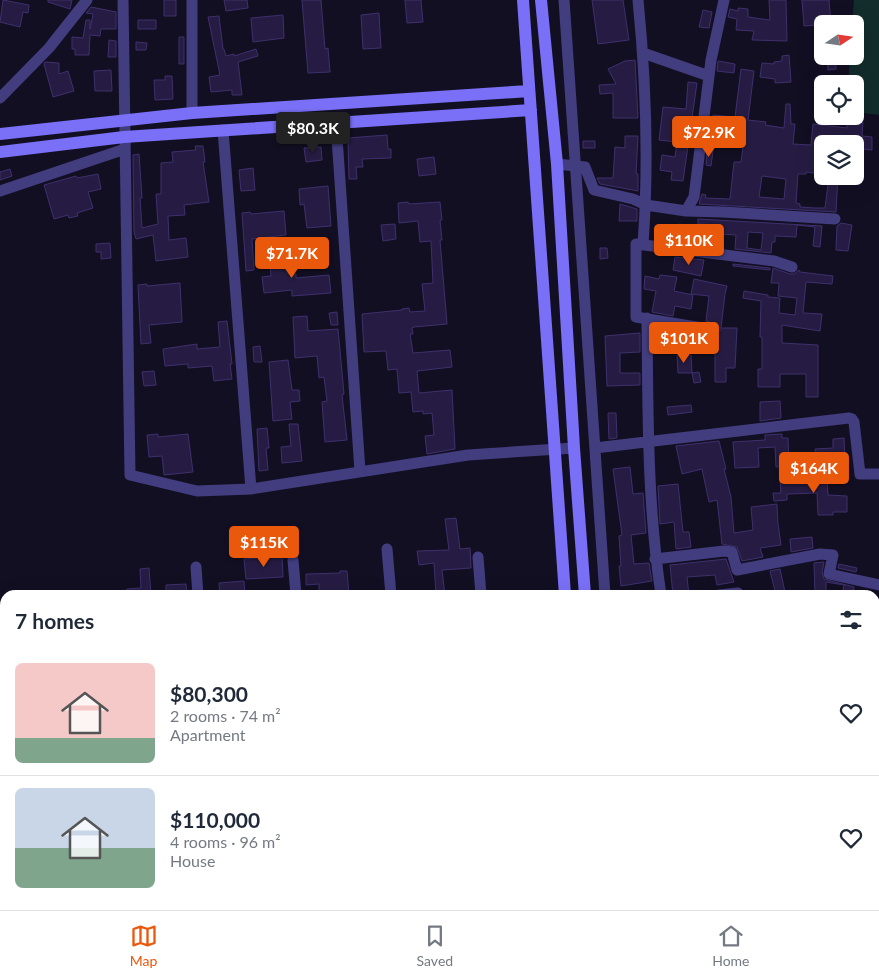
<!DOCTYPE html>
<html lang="en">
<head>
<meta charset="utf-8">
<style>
  :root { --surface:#fff; --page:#f6f6f7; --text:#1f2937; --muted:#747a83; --line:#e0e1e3; --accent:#ea580c }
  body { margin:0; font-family:Lato,sans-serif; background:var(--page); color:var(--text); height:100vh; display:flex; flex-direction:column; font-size:19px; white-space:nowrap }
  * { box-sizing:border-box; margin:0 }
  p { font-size:16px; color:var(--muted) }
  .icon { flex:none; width:28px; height:28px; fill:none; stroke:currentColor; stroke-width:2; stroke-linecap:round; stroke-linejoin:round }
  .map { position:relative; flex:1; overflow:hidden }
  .drawer { position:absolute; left:0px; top:590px; width:880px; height:320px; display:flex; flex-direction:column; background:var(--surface); border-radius:15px 15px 0 0; box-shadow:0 5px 20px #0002 }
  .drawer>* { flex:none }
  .needle { width:32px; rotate:77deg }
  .tools { position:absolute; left:814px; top:15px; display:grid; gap:10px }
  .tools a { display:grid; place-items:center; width:50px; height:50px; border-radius:8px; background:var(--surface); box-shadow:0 5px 20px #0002; font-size:25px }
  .price { position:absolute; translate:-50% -42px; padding:0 11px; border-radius:5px; background:var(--accent); color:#fff; font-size:16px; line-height:32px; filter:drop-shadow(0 1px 2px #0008) }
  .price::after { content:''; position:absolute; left:50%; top:30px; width:15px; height:11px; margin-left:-8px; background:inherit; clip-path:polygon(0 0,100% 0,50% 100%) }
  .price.active { background:#222; color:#fff }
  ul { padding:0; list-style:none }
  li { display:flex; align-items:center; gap:15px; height:125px; padding:0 15px }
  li+li { border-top:1px solid var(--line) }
  li span { display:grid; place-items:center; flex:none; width:140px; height:100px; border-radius:8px; color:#555 }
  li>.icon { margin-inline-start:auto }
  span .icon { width:60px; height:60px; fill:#fffc; stroke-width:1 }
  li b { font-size:21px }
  h2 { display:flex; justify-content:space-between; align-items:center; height:60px; padding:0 15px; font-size:21px }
  .menu { display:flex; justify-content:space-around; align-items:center; height:70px; border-top:1px solid var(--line); background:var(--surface); font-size:14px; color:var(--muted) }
  .menu a { display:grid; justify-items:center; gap:2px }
  .menu .active { color:var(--accent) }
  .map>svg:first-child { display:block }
  .green { fill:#132c2c }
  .building { fill:#261c43; stroke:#3e306d; fill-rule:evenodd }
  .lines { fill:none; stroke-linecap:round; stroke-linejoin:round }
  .street { stroke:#423d7f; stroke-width:11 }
  .secondary { stroke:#7970f7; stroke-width:12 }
</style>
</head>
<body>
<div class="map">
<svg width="879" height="910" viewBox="0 0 879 910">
  <rect width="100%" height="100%" fill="#130f23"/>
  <!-- green -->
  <path class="green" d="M854,0H879V115L855,112V84H848L850,56H855V24H852Z"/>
  <!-- building -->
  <path class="building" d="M3,0L29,5L28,13L23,12L20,27L0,22Z
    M48,0H72L70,9L48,2Z
    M164,0H176V16H164Z
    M224,0H247L248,8L226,11Z
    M302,0H321L325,49L328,48L330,72L308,73Z
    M405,0H421L423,22L407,23Z
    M592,0H623L629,40L598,44Z
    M769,0H786L787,41L752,40L754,31L736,30L737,19L728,17L730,9L738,11V8L748,9V17L770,20Z
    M802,0H829L831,24L804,26Z
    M91,7L116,12V29H101L100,36L90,35L89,55H75V49H72V37L83,38L86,20H90V29L93,14L86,13Z
    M703,10L712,12L709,28L699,27Z
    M379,13L381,48L363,49L361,15Z
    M283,15L284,38L253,42L251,18Z
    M219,16L223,49H224L226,56L234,54V56L256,49L258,56L238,62L242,95H232V90L211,92L209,77L220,75L208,17Z
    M138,20H156V29H138Z
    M179,37H184V64H179Z
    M109,40L116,41V57H108Z
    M136,42L147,43L146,50H136Z
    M789,55L791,82L775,83V79L760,77L762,63L774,64V62L782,61V56Z
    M827,56H835L836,69L828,70Z
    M635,60L638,118H613V93L600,94L599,85L616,84L608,69L625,61Z
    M718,61L735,64L734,73L717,71Z
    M45,62L59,63V74L68,71L74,91L53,97L44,64Z
    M741,69L754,71L748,120L766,122L765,125L784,128L786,104H790L791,124H795L793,144L811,145L813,124L847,128V121L863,122L862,136L872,137V150L862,149L861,171H855V144H822V174L806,172V174H798L796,203L800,204V207L815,208H825L829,176H838L836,212L699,204L702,194L706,195L705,198L730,199L734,162H741L744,141L711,138L713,115L735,117ZM762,176L786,179L784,199L759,197Z
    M111,70L112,91H95L94,71Z
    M165,76H172L173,99L155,100L154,80H165Z
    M688,82L697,83L683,181L671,180L672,172L660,170L662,155L675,157L677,142L659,140L663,107L686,109Z
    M387,135L388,149H391V158L362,159L363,167H356L357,179H349L348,138Z
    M625,136H638L636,174H638V191L600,184L597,178H613L615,147L625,148Z
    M583,141H595V148H583Z
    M195,146H203L205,162H203L209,202L184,205L185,215L168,216L169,240L186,238L188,257L156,261L153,235L136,239L134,232L133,155L139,154L142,198H140L142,228L158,224L156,194H161V163L173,162L172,152L196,150Z
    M321,147L322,160L306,162L304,148Z
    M707,150L713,151L711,166L706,165Z
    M434,157L436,174L419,176L417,159Z
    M253,168L255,190L241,191L239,170Z
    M10,169L12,176L0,180V172Z
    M98,174L101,189L88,192L93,208L77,213L78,216L69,218L68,215L54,219L44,185L76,176L77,178Z
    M328,186L331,226L307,228L304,204L300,205L299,189Z
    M408,202L409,204L440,202L442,220H440L442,240H440L447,324L414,327L412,328L413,334H410L413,353L450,350L452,367L417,371L419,393L452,390L455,449L427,454L425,436L434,435L432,413L423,414V411L413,412L411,392L399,393L397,369L388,370L386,351L364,352L362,314L402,310V309L409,308L410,312L425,311L422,284L433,283L431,241L420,242L418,221L399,223L398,203Z
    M620,204L637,209V221H619Z
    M284,211L286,235L252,239L254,270L246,271L242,213L250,212L251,214Z
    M698,219L822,226L820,247L813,246L815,227L797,225L796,237L775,236V242H772L771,253L735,249L736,235L721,234V225L698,224ZM748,232L763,233L761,250L747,248Z
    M841,223L852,225L848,251L836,250L837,226Z
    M395,224L396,239L383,241L381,225Z
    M679,224L702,228V245L677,241Z
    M110,243L111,258L101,259V252H96V244Z
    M600,248H607L608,258L600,259Z
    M288,251L290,275L296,274V278L329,275L331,293L292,296V290L264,293L262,277L271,276L269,253Z
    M675,257L704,260L701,276L673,270Z
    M733,264L770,268V270L733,266Z
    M773,268L790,274H794L799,270L800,272L833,276L832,284L806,282L803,313L822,314L820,331L782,325V343L818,345V397H806V374H780V387H758V369H762V337H760L761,301L743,298L744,291L768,295V297L780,298L779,313L795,315L797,298L778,296L779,283H771Z
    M660,275L677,277L674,291L693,295L691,309L675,306L673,316L652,312L656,291L644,289L645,276L659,279Z
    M694,279L727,286L725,294L721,328H737L735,368H726V382H715V342L691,340V334L710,336L715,331H720V328L715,327L712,323L706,321L709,296L691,294Z
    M180,283L182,322L149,325L151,343L141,344L138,285L147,284V286Z
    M337,312L338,325H331L329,313Z
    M307,316L308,331L338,329L344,394L342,395L347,440L325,442L322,402L327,401L324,377L319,378L317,356L295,358L293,317Z
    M227,321L232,364H230L232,379L214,381L212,366L188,368V364L165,366L163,349L197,344V349L220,347L218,322Z
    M640,333V352L620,353V373H640V385L607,386L605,336Z
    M260,346L262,362H254L253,347Z
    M677,355H691L692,373H678Z
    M288,360L292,390H299L300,401L290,402L292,419L273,421L269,362Z
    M154,371L156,385L144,386L142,372Z
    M699,372L701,382L694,383L692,373Z
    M780,401L781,418L760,421V402Z
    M691,405L692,412L668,415L667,407Z
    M608,413H616L617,438L609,439Z
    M289,424H298L302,461L282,463L281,447L291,446Z
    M267,428L269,448H266L268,470L259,471L257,429Z
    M158,434V437L188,434L193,472L164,475L162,456L149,457L147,435Z
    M782,434V438H788L789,466L776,467L775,447L758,448L759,467L735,468L733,442L765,440V435Z
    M844,438L845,458H816L815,449L833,448V439Z
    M719,441L726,469H724L731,497L734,533L753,530L751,507L777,504L778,524L781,545L760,548L763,557L742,561L737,547L722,544L717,500L709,502L702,469L682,474L676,446Z
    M630,467L633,494L643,493L646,533L631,535L634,564L649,563L652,581L621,586L619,566H621L619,536L622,535L613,469Z
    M827,475L828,495L847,496V512H833V515H818L817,493L787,494V500L774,501L773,493H781L780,481Z
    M678,484L683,532H689L691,547L676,549L674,522L660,524L658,486Z
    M456,518L460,549L470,548L471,568L442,570L445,595H436L434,563L419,565L417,551L449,550L445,519Z
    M812,537L813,548L791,552L790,539Z
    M282,556L283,577L246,579L244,559Z
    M726,559L734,582L717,585L715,575L687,577L689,595H673L670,565Z
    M824,562L822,573L824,579L854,587L853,595H842L844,585L826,582V595H815L814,563Z
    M839,564L857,568L856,572L838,568Z
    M149,568L151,595H127V589L141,588L140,569Z
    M780,569L785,592L776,595L770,571Z
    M340,571H347L349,595H319V584L306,585V574L340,573Z
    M244,581L245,595H220L219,583Z
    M186,584L187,595H166V585Z"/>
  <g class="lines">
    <!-- street -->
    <path class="street" d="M123,0L130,475L197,491L251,489L468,455L574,448
      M192,0V113
      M564,0L605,595
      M638,0C646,81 649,162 643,244
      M643,53L709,76
      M0,98L49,48L87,0
      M336,123L360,471
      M223,130L251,489
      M557,164L585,167L594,190L633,199L646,205L686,211L694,197L711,60L724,0
      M0,191L125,149
      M686,211L723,212L835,219
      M647,318C648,411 647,503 661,595
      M708,329L636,317V244L774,261L792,267
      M595,448L849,418L852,419L854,422L860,474H879
      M387,549L391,595
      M478,557L481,595
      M655,559L724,551L732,552L737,570L820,554L833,555L829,574L879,585
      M293,560L296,595
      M196,567L198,595
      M719,595L738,593
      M875,779H879
      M0,882L5,881
      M33,905L34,910
      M126,905V910
      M222,905V910
      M318,905V910
      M416,905V910
      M503,905V910
      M626,905V910"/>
    <!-- secondary -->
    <path class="secondary" d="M523,0L565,595
      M541,0L557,164L574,448L585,595
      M0,134L192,113L529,91
      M0,152L124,137L531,110
      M588,905V910
      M608,905L609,910"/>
  </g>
</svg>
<div class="tools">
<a><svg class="needle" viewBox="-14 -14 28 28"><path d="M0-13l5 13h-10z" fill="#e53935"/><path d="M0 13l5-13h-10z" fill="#747a83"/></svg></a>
<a><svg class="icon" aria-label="locate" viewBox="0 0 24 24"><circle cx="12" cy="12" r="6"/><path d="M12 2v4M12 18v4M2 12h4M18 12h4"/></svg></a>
<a><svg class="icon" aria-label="layers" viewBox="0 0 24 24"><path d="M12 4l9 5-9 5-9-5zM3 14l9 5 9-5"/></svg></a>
</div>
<b class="price active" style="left:313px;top:154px">$80.3K</b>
<b class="price" style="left:709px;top:158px">$72.9K</b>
<b class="price" style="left:689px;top:266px">$110K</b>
<b class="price" style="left:292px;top:279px">$71.7K</b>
<b class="price" style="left:684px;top:364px">$101K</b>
<b class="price" style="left:814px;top:494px">$164K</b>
<b class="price" style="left:264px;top:568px">$115K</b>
<section class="drawer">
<h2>7 homes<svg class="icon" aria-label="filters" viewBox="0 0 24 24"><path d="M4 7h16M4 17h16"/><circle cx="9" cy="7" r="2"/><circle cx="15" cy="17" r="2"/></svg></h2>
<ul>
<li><span style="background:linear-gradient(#f6c9c9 75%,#7fa58c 0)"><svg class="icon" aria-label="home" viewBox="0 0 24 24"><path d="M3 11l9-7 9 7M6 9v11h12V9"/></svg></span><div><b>$80,300</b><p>2 rooms · 74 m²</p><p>Apartment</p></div><svg class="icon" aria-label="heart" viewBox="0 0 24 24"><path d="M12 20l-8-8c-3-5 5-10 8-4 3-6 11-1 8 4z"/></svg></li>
<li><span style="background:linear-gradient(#c9d6e8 60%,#7fa58c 0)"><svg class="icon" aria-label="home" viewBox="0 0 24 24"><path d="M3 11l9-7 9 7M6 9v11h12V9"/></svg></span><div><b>$110,000</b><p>4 rooms · 96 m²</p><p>House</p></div><svg class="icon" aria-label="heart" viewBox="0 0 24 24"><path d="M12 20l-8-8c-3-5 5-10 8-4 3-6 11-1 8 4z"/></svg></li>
</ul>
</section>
</div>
<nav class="menu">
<a class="active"><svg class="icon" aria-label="map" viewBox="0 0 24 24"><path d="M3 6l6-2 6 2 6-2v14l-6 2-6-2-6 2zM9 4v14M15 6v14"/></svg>Map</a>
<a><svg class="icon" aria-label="saved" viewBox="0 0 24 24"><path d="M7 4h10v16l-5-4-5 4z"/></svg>Saved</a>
<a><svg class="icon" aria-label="home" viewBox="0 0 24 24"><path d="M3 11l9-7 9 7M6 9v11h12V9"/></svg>Home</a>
</nav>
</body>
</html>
